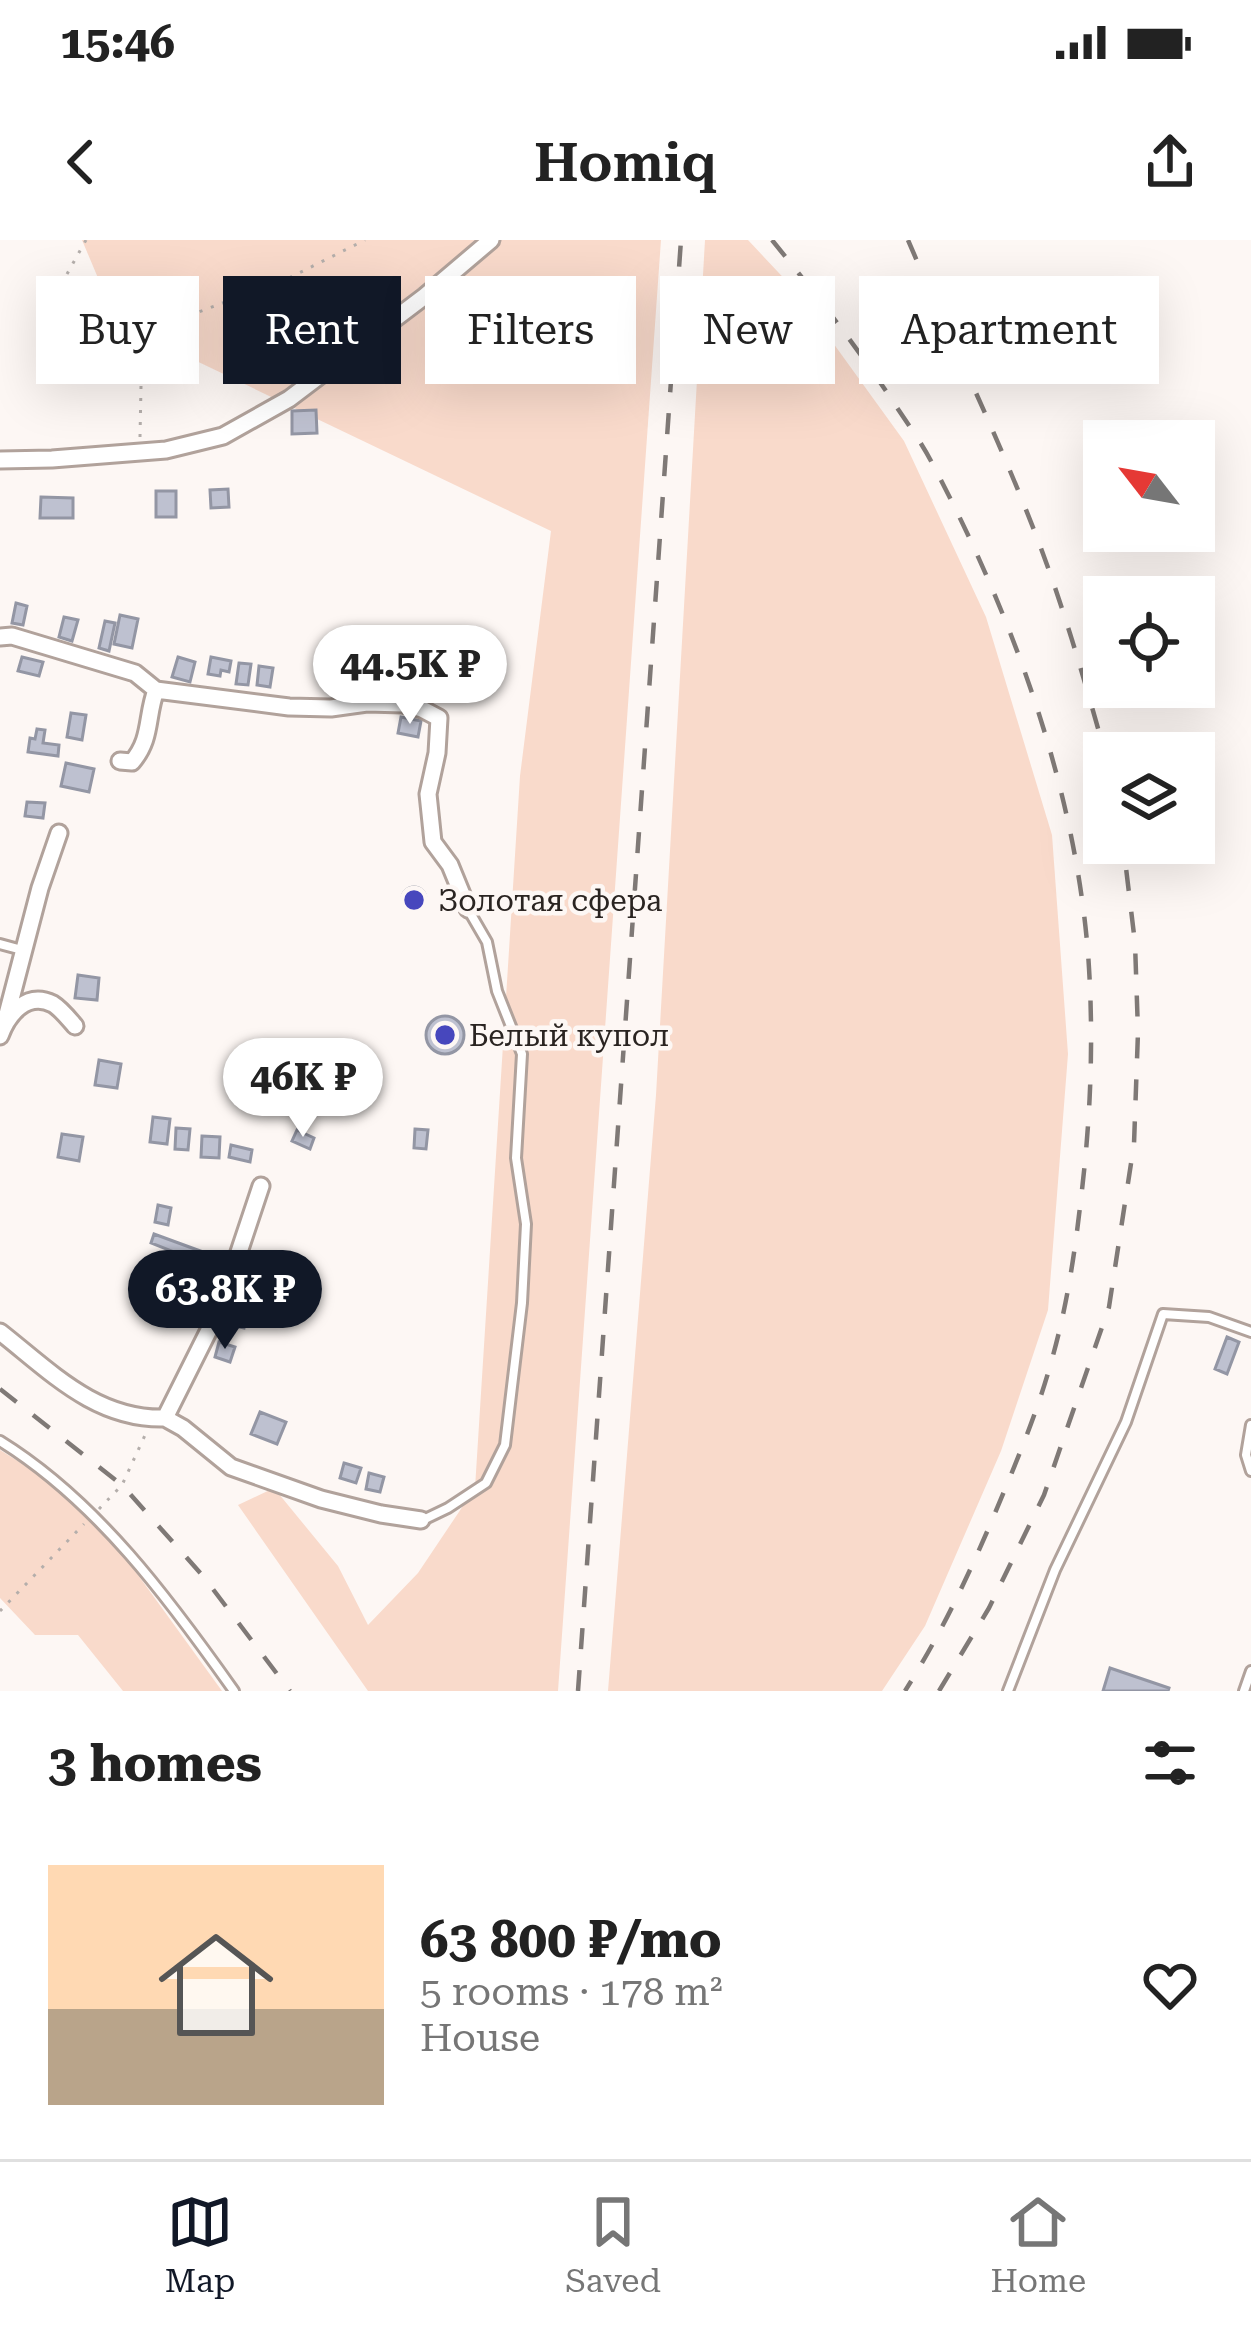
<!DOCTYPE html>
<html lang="en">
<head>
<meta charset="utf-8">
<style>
  :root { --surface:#fff; --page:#f6f6f6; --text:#222; --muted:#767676; --line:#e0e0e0; --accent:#111827 }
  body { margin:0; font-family:"Roboto Serif",serif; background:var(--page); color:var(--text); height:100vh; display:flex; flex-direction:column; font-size:45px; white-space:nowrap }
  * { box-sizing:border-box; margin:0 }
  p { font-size:39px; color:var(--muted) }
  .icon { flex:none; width:66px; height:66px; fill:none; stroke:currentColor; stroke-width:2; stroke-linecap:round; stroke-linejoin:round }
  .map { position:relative; height:1451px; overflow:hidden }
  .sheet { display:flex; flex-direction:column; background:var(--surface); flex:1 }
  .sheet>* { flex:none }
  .hud { position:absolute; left:36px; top:36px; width:1179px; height:108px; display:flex; gap:24px }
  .needle { width:78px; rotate:301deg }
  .controls { position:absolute; left:1083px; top:180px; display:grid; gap:24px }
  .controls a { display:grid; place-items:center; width:132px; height:132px; border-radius:0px; background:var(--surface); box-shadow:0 12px 48px #0002; font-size:60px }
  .price { position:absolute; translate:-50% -102px; padding:0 27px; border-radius:42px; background:#fff; color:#222; font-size:39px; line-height:78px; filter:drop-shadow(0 3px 6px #0008) }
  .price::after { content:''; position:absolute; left:50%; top:72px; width:36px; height:27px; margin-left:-18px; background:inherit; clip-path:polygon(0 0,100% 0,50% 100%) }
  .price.active { background:var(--accent); color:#fff }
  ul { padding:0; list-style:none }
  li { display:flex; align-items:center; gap:36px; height:300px; padding:0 48px }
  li+li { border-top:3px solid var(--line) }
  li span { display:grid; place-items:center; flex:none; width:336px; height:240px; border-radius:0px; color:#555 }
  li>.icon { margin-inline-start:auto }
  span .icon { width:144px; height:144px; fill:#fffc; stroke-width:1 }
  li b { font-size:51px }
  h2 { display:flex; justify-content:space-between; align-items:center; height:144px; padding:0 48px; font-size:51px }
  .pill { padding:0 42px; border-radius:0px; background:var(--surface); box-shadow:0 12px 48px #0002; font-size:42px; line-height:108px }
  .pill.active { background:var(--accent); color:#fff }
  .status { display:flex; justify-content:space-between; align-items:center; height:84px; padding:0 60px; background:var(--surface); direction:ltr }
  .status svg { height:33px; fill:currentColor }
  header { display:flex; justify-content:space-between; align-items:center; height:156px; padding:0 48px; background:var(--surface); font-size:54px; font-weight:600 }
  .dock { display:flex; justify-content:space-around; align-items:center; height:168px; border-top:3px solid var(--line); background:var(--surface); font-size:33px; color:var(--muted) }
  .dock a { display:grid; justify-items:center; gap:6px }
  .dock .active { color:var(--accent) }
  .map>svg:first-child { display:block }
  .green { fill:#f9dacb }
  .building { fill:#bec1d0; stroke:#9396a4; stroke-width:3 }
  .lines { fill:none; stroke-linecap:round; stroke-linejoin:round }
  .service-casing { stroke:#b1a29b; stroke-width:14 }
  .minor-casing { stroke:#b1a29b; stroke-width:21 }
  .path { stroke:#b4aeab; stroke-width:3; stroke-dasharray:3 9; stroke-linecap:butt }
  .service { stroke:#fff; stroke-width:8 }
  .minor { stroke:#fff; stroke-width:15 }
  .rail { stroke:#7f7976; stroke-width:4.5; stroke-dasharray:21 21; stroke-linecap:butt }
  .poi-dot { fill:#4747bd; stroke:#fdf7f4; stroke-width:4.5 }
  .labels { text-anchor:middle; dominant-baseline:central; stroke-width:9; stroke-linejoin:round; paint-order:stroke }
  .poi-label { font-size:30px; fill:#2a2421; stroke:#fdf7f4; text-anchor:start }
</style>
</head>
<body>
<div class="status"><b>15:46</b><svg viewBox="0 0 49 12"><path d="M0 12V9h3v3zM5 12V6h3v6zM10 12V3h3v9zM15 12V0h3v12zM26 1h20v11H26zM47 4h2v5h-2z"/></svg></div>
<header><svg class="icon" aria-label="back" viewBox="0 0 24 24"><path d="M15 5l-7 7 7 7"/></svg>Homiq<svg class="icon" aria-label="share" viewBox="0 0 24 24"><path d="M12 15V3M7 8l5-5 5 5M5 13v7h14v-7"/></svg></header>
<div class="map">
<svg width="1251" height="1451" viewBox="0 0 1251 1451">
  <rect width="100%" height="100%" fill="#fdf7f4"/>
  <!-- green -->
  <path class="green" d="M82,0H661L558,1451H368L238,1265L274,1248L338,1326L368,1385L418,1333L475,1248L520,536L551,291L117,83Z
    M705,0H748L794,49L904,201L986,377L1052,595L1068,814L1048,1070L1001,1211L925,1386L882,1451H608L656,855Z
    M0,1210L71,1254L86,1275L104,1288L222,1451H123L78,1395H35L0,1358Z"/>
  <!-- building -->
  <path class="building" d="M316,170L317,193L292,194V171Z
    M228,249L229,267L211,268L210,250Z
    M156,251H176V277H156Z
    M41,257L73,258V278H40Z
    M16,363L27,366L23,385L12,383Z
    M120,375L138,379L132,408L114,404Z
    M64,377L78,380L72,401L59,397Z
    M105,381L115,383L109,411L99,408Z
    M22,417L43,422L39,436L18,431Z
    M178,417L195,422L190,442L172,437Z
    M211,417L231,421L229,432L221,430L220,436L208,434Z
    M239,423L251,424L248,445L236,444Z
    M259,426L273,428L270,447L257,445Z
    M405,429L422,430L420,451L404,450Z
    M71,473L86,475L82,500L67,497Z
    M401,477L421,481L418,497L398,493Z
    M37,489L45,490L43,503L59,505L58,516L28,512L30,498L35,499Z
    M66,523L94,529L89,552L61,546Z
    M27,562L45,563L43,578L25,576Z
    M402 659a12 12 0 1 1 24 0a12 12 0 1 1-24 0Z
    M78,735L99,738L97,760L75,758Z
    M426 795a19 19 0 1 1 38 0a19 19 0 1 1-38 0Z
    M99,820L121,824L117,848L95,845Z
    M153,877L170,879L167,904L150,902Z
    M176,888L190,889L188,910L175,909Z
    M415,889L428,890L426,909L414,908Z
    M297,890L314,898L310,909L292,901Z
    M62,894L83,897L79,921L58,917Z
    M202,896L220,897L219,918L201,917Z
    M231,905L252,910L250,922L229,917Z
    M158,965L171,968L168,985L155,982Z
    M154,994L203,1012L199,1022L151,1003Z
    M234,1068L247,1071L244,1088L230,1085Z
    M1227,1097L1239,1102L1227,1134L1215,1129Z
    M219,1102L235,1107L230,1122L215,1117Z
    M260,1172L286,1182L277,1204L251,1194Z
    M344,1223L361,1228L356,1243L340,1238Z
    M369,1233L384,1237L380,1252L366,1249Z
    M1110,1428L1169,1448L1168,1451H1103Z"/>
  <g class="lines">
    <defs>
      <path id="service" d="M0,704L22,710
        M1251,1185L1246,1215L1251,1231
        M0,1201C97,1261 169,1359 234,1451
        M423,1280L448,1268L486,1243L505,1205L522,1063L526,984L516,918L522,814L497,751L487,702L469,671
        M1008,1451L1055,1330L1126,1182L1163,1074L1209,1077L1251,1092
        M1244,1451L1251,1431"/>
      <path id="minor" d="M0,220L52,219L166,210L223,196L289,159L425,56L491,0
        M0,397L12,396L135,433L156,450L289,467L331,468L367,463L403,464L422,469L439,478L437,513L428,554L433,602L450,625L468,669
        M120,521L132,522C152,499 146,477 156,450
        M5,782L40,648L59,593
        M0,796C8,774 27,751 53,764C61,769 69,779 75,786
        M0,1092C51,1132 96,1180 165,1178L221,1066L261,946
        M165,1178L183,1188L231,1227L321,1259L381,1274L421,1280"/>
    </defs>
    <!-- service casing -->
    <use href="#service" class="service-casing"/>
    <!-- minor casing -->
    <use href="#minor" class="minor-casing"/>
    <!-- path -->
    <path class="path" d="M86,0L62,43L118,81L133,101
      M140,197L141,146L134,102L172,82L287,39L365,0
      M99,1269L122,1245L147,1191
      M0,1371L84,1284"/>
    <!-- service -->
    <use href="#service" class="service"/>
    <!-- minor -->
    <use href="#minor" class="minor"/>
    <!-- rail -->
    <path class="rail" d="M772,0C814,52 855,104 892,160C905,180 920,200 931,221C1011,372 1074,542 1088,713C1094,794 1091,877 1081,958C1075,1012 1067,1066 1052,1119C1038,1171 1016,1223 995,1273C969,1335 941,1394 905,1451
      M908,0C951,101 1000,200 1039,303C1065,372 1085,442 1105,513
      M0,1149L122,1245L203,1336L290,1451
      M578,1451L681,0
      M939,1451L989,1368L1044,1255L1109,1067L1134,904L1138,792L1135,703L1123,603"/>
  </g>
  <!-- markers -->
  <g class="poi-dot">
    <circle cx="414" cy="660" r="12"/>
    <circle cx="445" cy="795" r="12"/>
  </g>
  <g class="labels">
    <!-- poi labels -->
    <g class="poi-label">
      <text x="438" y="660">Золотая сфера</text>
      <text x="469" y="795">Белый купол</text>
    </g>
  </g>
</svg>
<div class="controls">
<a><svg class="needle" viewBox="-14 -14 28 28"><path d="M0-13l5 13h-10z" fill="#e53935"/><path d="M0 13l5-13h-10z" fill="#767676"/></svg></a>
<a><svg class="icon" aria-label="locate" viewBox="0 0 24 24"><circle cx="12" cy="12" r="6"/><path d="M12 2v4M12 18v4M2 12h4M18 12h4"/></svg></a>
<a><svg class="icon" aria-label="layers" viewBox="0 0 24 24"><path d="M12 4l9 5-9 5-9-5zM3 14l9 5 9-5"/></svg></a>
</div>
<b class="price" style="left:410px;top:487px">44.5K ₽</b>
<b class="price" style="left:303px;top:900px">46K ₽</b>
<b class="price active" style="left:225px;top:1112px">63.8K ₽</b>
<div class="hud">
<a class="pill">Buy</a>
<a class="pill active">Rent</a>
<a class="pill">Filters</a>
<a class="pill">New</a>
<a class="pill">Apartment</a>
</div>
</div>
<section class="sheet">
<h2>3 homes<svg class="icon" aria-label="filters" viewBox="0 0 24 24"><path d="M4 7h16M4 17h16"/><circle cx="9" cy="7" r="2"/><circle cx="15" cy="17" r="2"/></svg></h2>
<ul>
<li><span style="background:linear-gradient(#ffd9b3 60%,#b9a48a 0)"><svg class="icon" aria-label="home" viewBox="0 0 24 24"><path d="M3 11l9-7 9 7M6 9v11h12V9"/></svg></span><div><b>63 800 ₽/mo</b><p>5 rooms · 178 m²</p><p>House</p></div><svg class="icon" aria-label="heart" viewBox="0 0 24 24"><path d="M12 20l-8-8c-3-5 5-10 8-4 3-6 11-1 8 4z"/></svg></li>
</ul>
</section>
<nav class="dock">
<a class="active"><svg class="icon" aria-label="map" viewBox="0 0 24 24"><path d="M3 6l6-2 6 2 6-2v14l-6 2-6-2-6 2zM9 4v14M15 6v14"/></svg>Map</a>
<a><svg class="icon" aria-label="saved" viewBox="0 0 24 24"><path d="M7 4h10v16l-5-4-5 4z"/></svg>Saved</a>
<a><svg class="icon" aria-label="home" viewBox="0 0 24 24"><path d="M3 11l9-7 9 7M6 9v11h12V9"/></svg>Home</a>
</nav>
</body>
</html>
